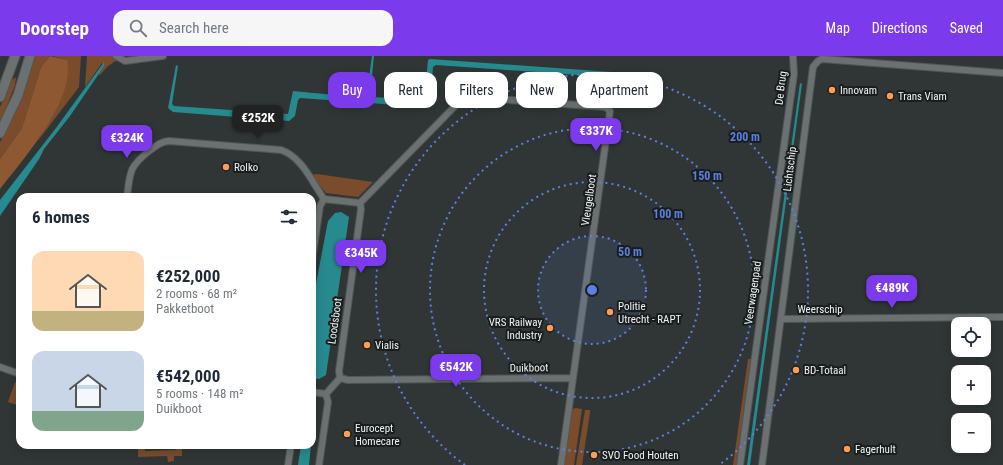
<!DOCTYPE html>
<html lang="en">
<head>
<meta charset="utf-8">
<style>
  :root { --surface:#fff; --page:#f6f6f7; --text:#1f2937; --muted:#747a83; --accent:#7c3aed }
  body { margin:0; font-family:"Roboto Condensed",sans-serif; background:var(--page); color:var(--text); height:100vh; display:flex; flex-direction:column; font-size:15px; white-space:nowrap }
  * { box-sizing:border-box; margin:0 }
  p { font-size:13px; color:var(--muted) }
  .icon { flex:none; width:22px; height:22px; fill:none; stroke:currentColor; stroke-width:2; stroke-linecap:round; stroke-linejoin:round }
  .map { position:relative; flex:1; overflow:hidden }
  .sheet { position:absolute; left:16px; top:137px; width:300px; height:256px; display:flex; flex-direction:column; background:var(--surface); border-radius:12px; box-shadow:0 2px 10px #0003 }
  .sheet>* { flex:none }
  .banner { position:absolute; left:328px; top:16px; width:380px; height:36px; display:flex; gap:8px }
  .fabs { position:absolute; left:951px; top:261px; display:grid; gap:8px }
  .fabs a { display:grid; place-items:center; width:40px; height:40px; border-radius:8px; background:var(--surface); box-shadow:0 2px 10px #0003; font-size:20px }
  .price { position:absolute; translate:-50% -34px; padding:0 9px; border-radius:8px; background:var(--accent); color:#fff; font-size:13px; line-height:26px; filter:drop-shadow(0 1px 2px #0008) }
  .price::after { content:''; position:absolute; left:50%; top:24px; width:12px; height:9px; margin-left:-6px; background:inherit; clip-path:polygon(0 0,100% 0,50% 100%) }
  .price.current { background:#222; color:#fff }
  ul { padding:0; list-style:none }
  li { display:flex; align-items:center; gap:12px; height:100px; padding:0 16px }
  li span { display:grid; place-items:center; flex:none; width:112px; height:80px; border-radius:12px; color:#555 }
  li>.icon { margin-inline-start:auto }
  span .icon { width:48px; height:48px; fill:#fffc; stroke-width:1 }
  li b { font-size:17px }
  h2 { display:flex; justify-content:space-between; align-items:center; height:48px; padding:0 16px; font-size:17px }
  .pill { padding:0 14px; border-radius:12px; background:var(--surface); box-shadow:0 2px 10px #0003; font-size:14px; line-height:36px }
  .pill.current { background:var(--accent); color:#fff }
  header { display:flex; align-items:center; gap:24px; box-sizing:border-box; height:56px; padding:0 20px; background:var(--accent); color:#fff }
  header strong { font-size:19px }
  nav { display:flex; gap:22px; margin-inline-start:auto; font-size:14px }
  .search { width:280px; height:36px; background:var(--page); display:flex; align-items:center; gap:10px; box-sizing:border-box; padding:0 14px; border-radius:12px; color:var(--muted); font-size:15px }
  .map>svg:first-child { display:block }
  .green { fill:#7a4c2c }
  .forest { fill:#8d5832 }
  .water { fill:#268a8f }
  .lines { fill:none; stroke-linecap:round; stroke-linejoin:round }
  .street-casing { stroke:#505555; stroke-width:8 }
  .secondary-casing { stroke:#505555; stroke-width:11 }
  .street { stroke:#6b7171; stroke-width:6 }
  .secondary { stroke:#6b7171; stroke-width:9 }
  .ring { fill:none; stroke:#5c80e0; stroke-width:2; stroke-dasharray:2 4 }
  .poi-dot { fill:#fd9c56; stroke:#1a1d1d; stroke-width:1.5 }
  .labels { text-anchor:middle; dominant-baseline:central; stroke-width:4; stroke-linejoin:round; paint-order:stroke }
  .street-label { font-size:11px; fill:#f0f3f3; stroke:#1a1d1d }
  .poi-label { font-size:11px; fill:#f0f3f3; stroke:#1a1d1d; text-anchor:start }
  .centre { fill:#5c80e0; stroke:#1a1d1d; stroke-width:2 }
  .ring-label { font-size:12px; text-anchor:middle; font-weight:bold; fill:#5c80e0; stroke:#1a1d1d; stroke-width:4; stroke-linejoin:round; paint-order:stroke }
</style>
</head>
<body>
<header>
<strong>Doorstep</strong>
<div class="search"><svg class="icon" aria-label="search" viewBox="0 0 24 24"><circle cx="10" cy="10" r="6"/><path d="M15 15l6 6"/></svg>Search here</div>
<nav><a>Map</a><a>Directions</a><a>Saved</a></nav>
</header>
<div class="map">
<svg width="1003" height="409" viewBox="0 0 1003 409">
  <rect width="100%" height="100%" fill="#303636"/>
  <!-- green -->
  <path class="green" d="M33,0H50L41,11L22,72L0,103V86L13,61L21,39Z
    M52,0H81L79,31L37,86L62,40L67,4Z
    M87,0H112L117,4L108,10L100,19L98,18L104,10L102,7L85,31Z
    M16,21L15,29L0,68V51L12,24Z
    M317,118L373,126L358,141L326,137L311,119Z
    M748,303H752L737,409H733Z
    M15,326L20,328V350L8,346Z
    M575,352L582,353L574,409H563L571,354Z
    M585,354H590V357L582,409H576Z
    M138,389H144L145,395L176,394L177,389L182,390V400H174V405L168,406L167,400L138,401Z"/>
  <!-- forest -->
  <path class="forest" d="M50,0L67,4C76,43 23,104 0,133V103L22,72L41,11Z"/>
  <!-- water -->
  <path class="water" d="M372,0H374L370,40L373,41L424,44L428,4L430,3L625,17L626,20L623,22L436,9L433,11L430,47L425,51L300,42L298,44L295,60L289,65L173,56L168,52L176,9L178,10L172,48L174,50L288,58L293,35L366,42Z
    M104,6V10L94,25L70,60L44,93L39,103L0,160V144L56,72Z
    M800,27L802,28L750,409H747Z
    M341,156L349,161L326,319L319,323L313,322L312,266L315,233L328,165L335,157Z
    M301,389H311L309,409H298Z"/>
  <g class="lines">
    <defs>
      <path id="street" d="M116,0L125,5L163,0
        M127,141C130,116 129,111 149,95C156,90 160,86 169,85L281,94C302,101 312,126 324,143
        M360,147L461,44L469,41L605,51L610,55L561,409
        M312,205L320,150L324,143L360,147L361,153L339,315L340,322L326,338L328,346L319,409
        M781,263L1003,261
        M0,311L20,318
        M340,322L348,324L573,322
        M312,336L326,338
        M288,409L291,389
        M740,409L790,46L794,18L793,0
        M762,409L813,11L818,5L822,3L1003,17"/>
      <path id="secondary" d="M0,41L15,0
        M0,77L18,39L30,0"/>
    </defs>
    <!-- street casing -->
    <use href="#street" class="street-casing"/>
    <!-- secondary casing -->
    <use href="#secondary" class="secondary-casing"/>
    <!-- street -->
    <use href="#street" class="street"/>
    <!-- secondary -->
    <use href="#secondary" class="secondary"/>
  </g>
  <!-- distance rings -->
  <circle cx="592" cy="234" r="54" fill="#5c80e0" fill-opacity=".12"/>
  <g class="ring">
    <circle cx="592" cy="234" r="54"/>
    <circle cx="592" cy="234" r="108"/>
    <circle cx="592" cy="234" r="162"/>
    <path d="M465 409A216 216 0 1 1 719 409"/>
  </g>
  <!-- markers -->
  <g class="poi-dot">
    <circle cx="832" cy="34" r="4"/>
    <circle cx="890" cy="40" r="4"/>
    <circle cx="226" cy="111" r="4"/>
    <circle cx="610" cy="256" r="4"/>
    <circle cx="550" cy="272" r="4"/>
    <circle cx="367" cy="289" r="4"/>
    <circle cx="796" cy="314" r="4"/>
    <circle cx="347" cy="378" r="4"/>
    <circle cx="847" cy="393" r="4"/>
    <circle cx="594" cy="399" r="4"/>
  </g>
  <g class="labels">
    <!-- street labels -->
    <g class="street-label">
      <text transform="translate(781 32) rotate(-83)">De Brug</text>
      <text transform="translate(790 113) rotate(-83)">Lichtschip</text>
      <text transform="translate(589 144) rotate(-82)">Vleugelboot</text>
      <text transform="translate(753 237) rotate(-82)">Veerwagenpad</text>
      <text x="820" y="253">Weerschip</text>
      <text transform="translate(335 265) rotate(-82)">Loodsboot</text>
      <text transform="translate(529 312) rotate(-1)">Duikboot</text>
    </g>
    <!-- poi labels -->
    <g class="poi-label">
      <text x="840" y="34">Innovam</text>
      <text x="898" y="40">Trans Viam</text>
      <text x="234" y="111">Rolko</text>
      <text x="618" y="250">Politie<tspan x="618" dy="13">Utrecht - RAPT</tspan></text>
      <text x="542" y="266" text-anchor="end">VRS Railway<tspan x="542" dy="13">Industry</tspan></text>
      <text x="375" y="289">Vialis</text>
      <text x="804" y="314">BD-Totaal</text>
      <text x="355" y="372">Eurocept<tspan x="355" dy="13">Homecare</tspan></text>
      <text x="855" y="393">Fagerhult</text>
      <text x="602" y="399">SVO Food Houten</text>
    </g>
  </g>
  <circle cx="592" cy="234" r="6" class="centre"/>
  <g class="ring-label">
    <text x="745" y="85">200 m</text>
    <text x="707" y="124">150 m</text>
    <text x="668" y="162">100 m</text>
    <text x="630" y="200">50 m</text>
  </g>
</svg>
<div class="fabs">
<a><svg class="icon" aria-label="locate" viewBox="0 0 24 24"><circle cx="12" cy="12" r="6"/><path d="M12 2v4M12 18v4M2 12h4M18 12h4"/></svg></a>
<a>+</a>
<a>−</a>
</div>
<b class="price current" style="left:258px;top:83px">€252K</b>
<b class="price" style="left:596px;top:96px">€337K</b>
<b class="price" style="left:127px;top:103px">€324K</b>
<b class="price" style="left:361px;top:218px">€345K</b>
<b class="price" style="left:892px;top:253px">€489K</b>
<b class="price" style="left:456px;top:332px">€542K</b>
<div class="banner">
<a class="pill current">Buy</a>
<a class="pill">Rent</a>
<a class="pill">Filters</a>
<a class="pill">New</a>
<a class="pill">Apartment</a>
</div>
<section class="sheet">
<h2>6 homes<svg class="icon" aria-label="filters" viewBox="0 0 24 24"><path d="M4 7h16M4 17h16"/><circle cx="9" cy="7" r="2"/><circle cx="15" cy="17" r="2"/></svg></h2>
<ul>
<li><span style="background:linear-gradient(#ffd9b3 75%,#c2b280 0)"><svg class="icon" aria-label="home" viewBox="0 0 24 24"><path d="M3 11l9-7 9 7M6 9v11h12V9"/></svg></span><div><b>€252,000</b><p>2 rooms · 68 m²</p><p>Pakketboot</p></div></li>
<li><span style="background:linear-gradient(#c9d6e8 75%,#7fa58c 0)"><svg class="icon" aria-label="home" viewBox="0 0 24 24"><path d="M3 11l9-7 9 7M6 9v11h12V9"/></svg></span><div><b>€542,000</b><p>5 rooms · 148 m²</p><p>Duikboot</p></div></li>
</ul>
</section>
</div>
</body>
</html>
